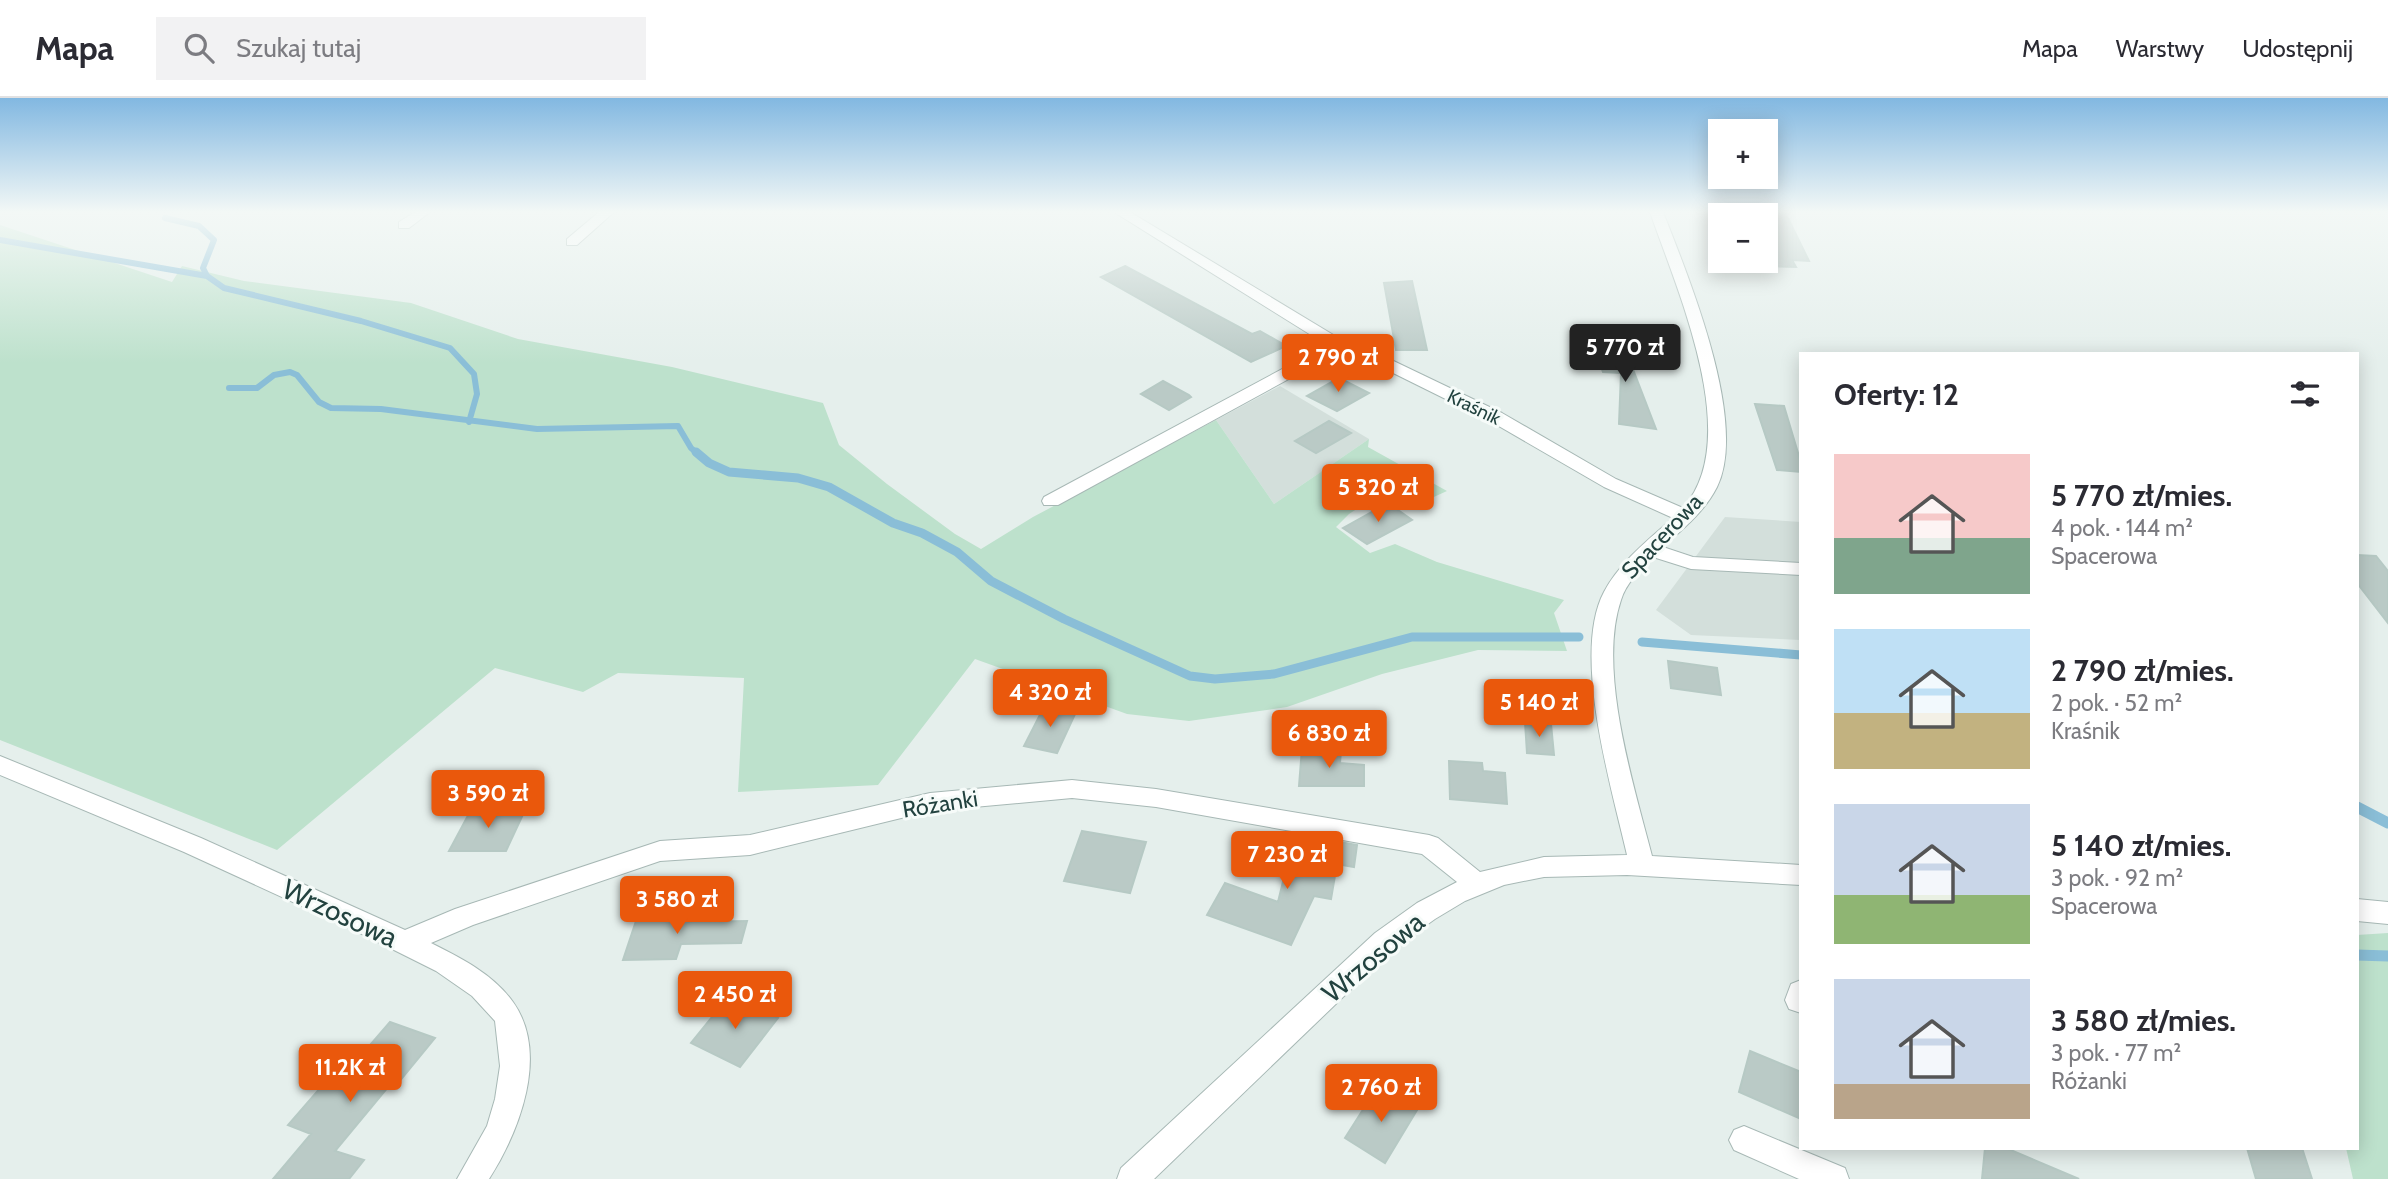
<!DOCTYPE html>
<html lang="pl">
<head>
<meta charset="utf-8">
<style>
  :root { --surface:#fff; --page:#f2f2f3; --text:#2b2b33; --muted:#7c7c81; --line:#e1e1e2; --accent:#ea580c }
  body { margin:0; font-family:Cabin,sans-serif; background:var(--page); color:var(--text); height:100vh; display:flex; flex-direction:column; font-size:26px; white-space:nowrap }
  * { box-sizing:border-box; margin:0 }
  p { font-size:23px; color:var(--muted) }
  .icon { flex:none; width:38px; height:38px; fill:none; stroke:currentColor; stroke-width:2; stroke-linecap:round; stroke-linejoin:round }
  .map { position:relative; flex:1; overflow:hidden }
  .details { position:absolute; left:1799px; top:254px; width:560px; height:798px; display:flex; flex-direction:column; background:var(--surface); border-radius:0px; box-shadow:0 4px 18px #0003 }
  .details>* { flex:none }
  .fabs { position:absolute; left:1708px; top:21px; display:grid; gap:14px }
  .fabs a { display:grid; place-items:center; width:70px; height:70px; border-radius:0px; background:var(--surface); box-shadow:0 4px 18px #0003; font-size:35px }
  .price { position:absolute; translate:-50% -60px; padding:0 16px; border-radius:7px; background:var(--accent); color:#fff; font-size:23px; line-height:46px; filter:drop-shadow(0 2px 4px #0008) }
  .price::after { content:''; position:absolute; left:50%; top:42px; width:21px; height:16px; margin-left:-10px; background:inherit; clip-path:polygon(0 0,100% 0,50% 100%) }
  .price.selected { background:#222; color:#fff }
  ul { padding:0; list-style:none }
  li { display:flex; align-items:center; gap:21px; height:175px; padding:0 35px }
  li span { display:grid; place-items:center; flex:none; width:196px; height:140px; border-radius:0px; color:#555 }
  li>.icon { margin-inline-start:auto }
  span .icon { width:84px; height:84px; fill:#fffc; stroke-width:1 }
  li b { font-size:30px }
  h2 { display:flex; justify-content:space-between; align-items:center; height:84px; padding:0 35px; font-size:30px }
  header { display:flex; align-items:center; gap:42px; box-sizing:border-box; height:98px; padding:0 35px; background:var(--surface); border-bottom:2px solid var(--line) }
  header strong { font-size:33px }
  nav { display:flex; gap:38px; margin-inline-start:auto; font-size:24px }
  .search { width:490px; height:63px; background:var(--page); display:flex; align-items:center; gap:18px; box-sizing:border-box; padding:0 24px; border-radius:0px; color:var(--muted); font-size:26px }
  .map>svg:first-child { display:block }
  .built { fill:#d3dfdb }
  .green { fill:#bde1cc }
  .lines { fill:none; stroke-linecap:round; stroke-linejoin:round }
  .stream-far2 { stroke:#8abed7; stroke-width:6 }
  .stream-far1 { stroke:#8abed7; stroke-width:9 }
  .stream { stroke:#8abed7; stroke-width:11 }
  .building { fill:#bacac6; stroke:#b6c9c4; stroke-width:2 }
  .minor-casing { stroke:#a7b8b5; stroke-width:2 }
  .minor { fill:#fff; fill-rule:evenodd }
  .labels { text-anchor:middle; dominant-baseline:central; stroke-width:6; stroke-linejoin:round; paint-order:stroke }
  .far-street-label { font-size:19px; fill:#22423f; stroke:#f6fbf9 }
  .street-label { font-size:23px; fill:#22423f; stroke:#f6fbf9 }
  .near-street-label { font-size:28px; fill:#22423f; stroke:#f6fbf9 }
</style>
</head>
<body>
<header>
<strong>Mapa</strong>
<div class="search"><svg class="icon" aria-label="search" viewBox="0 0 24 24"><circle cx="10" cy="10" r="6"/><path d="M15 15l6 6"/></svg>Szukaj tutaj</div>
<nav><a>Mapa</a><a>Warstwy</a><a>Udostępnij</a></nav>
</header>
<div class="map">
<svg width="2388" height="1081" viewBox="0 0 2388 1081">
  <rect width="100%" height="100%" fill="#e5efec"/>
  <!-- built -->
  <path class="built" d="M1280,288L1369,341L1274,406L1216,322Z
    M1725,419L1801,424V542L1691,537L1656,512Z"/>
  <!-- green -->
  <path class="green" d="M0,127L172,184L182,168L244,183L411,205L518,241L672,269L823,305L839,347L887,386L955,436L981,451L1033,419L1216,322L1274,406L1369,341L1368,349L1447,393L1414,408L1389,390L1349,416L1336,429L1370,455L1395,446L1437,464L1564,502L1554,515L1567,553L1478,552L1382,576L1287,609L1189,623L1127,616L975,561L878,687L738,694L744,580L618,575L583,594L495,570L277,752L0,642Z
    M2388,835V1081H2353L2346,1050H2357V837Z"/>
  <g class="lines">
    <!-- stream-far2 -->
    <path class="stream-far2" d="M165,120L199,128L214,142L203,170L207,178
      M0,142L207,178L224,190L361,223L450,250L474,276L477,296L469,324
      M229,290H257L274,277L290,274L297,277L319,304L331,310L381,311L537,331L678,328L691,350L698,356"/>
    <!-- stream-far1 -->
    <path class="stream-far1" d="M696,354L709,365L729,374L798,380L829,389L893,425L922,435L957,454L991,483L1064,521L1190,578L1215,581L1274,576L1412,539H1579
      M1642,544L1801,557"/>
    <!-- stream -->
    <path class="stream" d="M2357,709L2388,725
      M2357,857L2388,858"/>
  </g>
  <!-- building -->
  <path class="building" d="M1766,114H1785L1809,163L1792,162L1796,169L1766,168Z
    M1125,168L1252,236L1260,233L1286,248L1251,264L1101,179Z
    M1412,183L1427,252H1396L1384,185Z
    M1591,242L1622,243L1656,331L1619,326L1621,275L1603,274Z
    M1339,280L1369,295L1337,313L1307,298Z
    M1163,283L1189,297L1191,299L1169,312L1141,296Z
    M1755,306L1784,308L1801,365V374L1777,372Z
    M1329,323L1351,335L1316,355L1295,343Z
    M1388,405L1412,422L1367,446L1343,430Z
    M2357,457L2376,458L2388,473V525L2357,485Z
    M1668,563L1717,570L1721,597L1671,590Z
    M1045,607L1076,614L1057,655L1024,648Z
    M1525,624L1551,626L1554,657L1527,655Z
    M1302,650L1341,653L1340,665L1364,667V688H1299Z
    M1449,663L1482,665L1483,673L1505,675L1507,706L1450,701Z
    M472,710H526L506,753H449Z
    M1082,733L1146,744L1130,795L1064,783Z
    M1301,737L1357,747L1354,769L1337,766L1331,801L1314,798L1291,847L1207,817L1225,785L1278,804L1288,763L1295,764Z
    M638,817H690L688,824L747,823L741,845L681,846L676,861L623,862Z
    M729,898L778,920L740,969L691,945Z
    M390,924L435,940L398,985L393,983L335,1053L364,1062L349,1081H273L311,1036L288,1027L342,965L352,968Z
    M1750,953L1801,974V1021L1739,994Z
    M1378,988L1417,1012L1385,1065L1345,1040Z
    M1985,1050H2006L2079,1081H1982Z
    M2247,1050H2302L2312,1081H2256Z"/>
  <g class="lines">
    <defs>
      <path id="minor" d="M415,114H430L409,130H399V124Z
        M599,114H614L577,147H567V141Z
        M1114,114H1130L1345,244L1381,257L1502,315L1616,381L1683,410C1745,341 1676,190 1650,114H1663C1688,178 1749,324 1717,389C1705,413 1683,431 1663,449L1693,459L1801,465V477L1691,471L1653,459C1641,471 1626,485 1621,502C1597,572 1634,688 1652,758L1801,767V787L1627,777L1544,779L1504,787L1465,803L1435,821L1393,851L1154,1081H1117L1121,1070L1375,835L1417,805L1457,784L1422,756L1156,709L1072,700L930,713L750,757L660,763L473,827L431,845C461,860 493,876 513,904C550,956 519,1034 489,1081H457L487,1028L495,1001L500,968L495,923L472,898L436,873L358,834L184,754L0,677V658L201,740L405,832L455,811L660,743L750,737L930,695L1072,682L1156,691L1429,737L1438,740L1480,774L1544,759L1627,757C1612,691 1571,556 1604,494C1620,464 1648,442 1673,420L1604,389L1490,323L1369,263L1340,253L1058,407H1044L1042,403L1044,399L1327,247Z
        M2357,801L2388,804V826L2357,823Z
        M1801,882V915L1789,911L1785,902L1791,886Z
        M1744,1028L1845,1070L1849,1081H1799L1734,1052L1729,1042L1734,1032Z"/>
    </defs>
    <!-- minor casing -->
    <use href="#minor" class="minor-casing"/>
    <!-- minor -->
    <use href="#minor" class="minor"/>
  </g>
  <!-- sky -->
  <linearGradient id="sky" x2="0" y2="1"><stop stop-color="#82b8e1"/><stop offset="0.43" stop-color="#f3f8f6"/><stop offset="1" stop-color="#f3f8f6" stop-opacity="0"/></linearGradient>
  <rect width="2388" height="265" fill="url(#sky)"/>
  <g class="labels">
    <!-- far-street labels -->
    <g class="far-street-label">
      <text transform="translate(1474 309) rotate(26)">Kraśnik</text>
    </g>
    <!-- street labels -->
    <g class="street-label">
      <text transform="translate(1662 438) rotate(-47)">Spacerowa</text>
      <text transform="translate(940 706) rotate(-9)">Różanki</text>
    </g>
    <!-- near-street labels -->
    <g class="near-street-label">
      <text transform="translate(340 815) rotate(25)">Wrzosowa</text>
      <text transform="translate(1373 859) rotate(-40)">Wrzosowa</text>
    </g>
  </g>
</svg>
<div class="fabs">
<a>+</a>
<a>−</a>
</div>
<b class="price selected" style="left:1625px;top:286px">5 770 zł</b>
<b class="price" style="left:1338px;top:296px">2 790 zł</b>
<b class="price" style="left:1378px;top:426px">5 320 zł</b>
<b class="price" style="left:1050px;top:631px">4 320 zł</b>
<b class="price" style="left:1539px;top:641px">5 140 zł</b>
<b class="price" style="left:1329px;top:672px">6 830 zł</b>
<b class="price" style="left:488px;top:732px">3 590 zł</b>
<b class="price" style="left:1287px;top:793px">7 230 zł</b>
<b class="price" style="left:677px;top:838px">3 580 zł</b>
<b class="price" style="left:735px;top:933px">2 450 zł</b>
<b class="price" style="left:350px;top:1006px">11.2K zł</b>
<b class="price" style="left:1381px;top:1026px">2 760 zł</b>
<section class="details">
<h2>Oferty: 12<svg class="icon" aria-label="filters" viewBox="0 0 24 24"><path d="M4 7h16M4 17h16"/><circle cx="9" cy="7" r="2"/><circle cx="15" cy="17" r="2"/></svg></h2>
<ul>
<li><span style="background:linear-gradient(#f6c9c9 60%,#7fa58c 0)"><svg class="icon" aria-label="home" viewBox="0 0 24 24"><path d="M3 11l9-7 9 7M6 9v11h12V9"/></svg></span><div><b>5 770 zł/mies.</b><p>4 pok. · 144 m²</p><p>Spacerowa</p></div></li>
<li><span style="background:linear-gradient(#bfe0f5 60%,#c2b280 0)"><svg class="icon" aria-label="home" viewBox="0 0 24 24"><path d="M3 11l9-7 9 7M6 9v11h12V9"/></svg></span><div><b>2 790 zł/mies.</b><p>2 pok. · 52 m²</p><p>Kraśnik</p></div></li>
<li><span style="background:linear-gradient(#c9d6e8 65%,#8fb573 0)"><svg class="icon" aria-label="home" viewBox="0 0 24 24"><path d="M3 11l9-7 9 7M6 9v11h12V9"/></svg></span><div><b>5 140 zł/mies.</b><p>3 pok. · 92 m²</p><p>Spacerowa</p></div></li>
<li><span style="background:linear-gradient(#c9d6e8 75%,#b9a48a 0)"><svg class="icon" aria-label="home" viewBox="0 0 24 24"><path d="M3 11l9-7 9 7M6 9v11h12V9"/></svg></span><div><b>3 580 zł/mies.</b><p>3 pok. · 77 m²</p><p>Różanki</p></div></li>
</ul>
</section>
</div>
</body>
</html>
